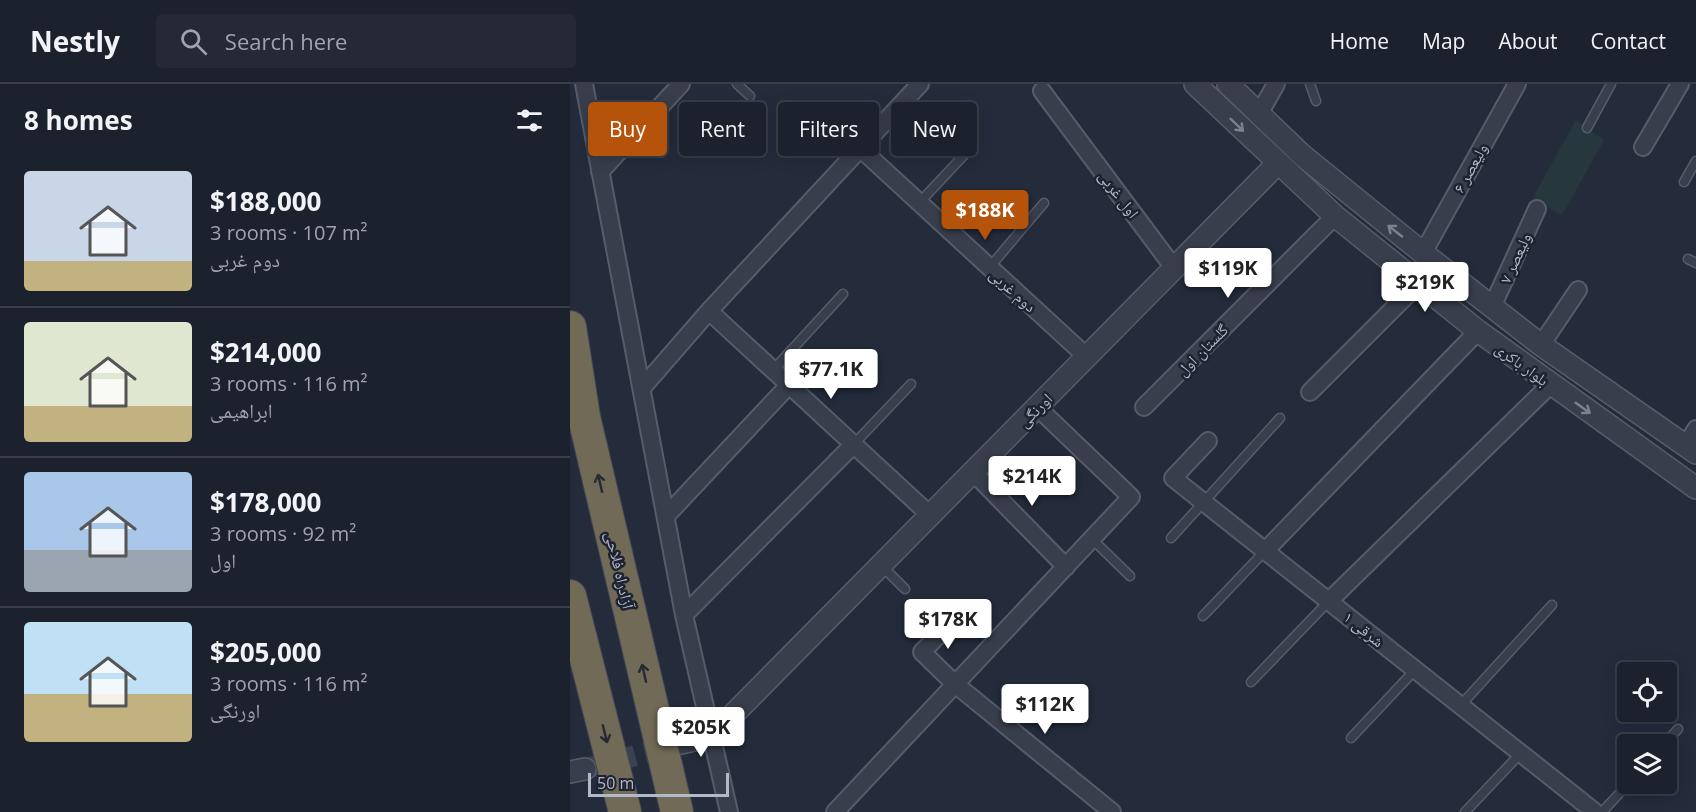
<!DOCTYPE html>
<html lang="en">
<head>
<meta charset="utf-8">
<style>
  :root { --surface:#1b212d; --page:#242935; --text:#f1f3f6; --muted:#a0a3aa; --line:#393e49; --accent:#b45309 }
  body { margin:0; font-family:"Open Sans","Noto Naskh Arabic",sans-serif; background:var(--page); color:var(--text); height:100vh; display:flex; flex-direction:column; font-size:22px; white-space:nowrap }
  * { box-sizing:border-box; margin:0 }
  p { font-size:20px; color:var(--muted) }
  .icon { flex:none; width:33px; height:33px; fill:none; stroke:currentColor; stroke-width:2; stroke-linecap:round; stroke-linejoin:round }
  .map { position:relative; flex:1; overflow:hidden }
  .side { display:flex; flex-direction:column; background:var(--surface); width:570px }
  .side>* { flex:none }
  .banner { position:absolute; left:18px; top:18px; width:570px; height:54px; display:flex; gap:12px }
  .controls { position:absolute; left:1047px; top:578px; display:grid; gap:12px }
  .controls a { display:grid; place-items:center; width:60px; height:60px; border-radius:6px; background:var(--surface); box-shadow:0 3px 15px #0003,0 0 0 2px var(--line); font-size:30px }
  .scale { position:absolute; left:18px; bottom:15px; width:141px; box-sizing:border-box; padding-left:6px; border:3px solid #b4b9c7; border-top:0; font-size:16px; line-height:21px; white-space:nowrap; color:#b4b9c7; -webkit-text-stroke:4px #1d2331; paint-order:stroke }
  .price { position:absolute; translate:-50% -51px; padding:0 14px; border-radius:6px; background:#fff; color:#222; font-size:20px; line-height:39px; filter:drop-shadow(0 2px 3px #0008) }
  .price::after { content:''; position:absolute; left:50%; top:36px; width:18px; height:14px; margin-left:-9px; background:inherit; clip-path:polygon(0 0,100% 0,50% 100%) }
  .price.current { background:var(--accent); color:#fff }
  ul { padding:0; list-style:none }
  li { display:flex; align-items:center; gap:18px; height:150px; padding:0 24px }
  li+li { border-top:2px solid var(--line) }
  li span { display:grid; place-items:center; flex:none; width:168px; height:120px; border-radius:6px; color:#555 }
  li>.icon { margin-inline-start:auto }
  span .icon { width:72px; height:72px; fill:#fffc; stroke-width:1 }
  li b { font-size:26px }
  h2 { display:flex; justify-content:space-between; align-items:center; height:72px; padding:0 24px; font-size:26px }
  .pill { padding:0 21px; border-radius:6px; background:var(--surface); box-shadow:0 3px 15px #0003,0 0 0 2px var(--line); font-size:21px; line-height:54px }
  .pill.current { background:var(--accent); color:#fff }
  header { display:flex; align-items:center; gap:36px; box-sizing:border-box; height:84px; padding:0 30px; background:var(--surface); border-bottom:2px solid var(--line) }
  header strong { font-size:28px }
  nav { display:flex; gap:33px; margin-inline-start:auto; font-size:21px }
  .search { width:420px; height:54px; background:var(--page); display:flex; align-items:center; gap:15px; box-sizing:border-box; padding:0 21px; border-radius:6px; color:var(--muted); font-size:22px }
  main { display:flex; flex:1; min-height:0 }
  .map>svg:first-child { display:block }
  .green { fill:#26383d }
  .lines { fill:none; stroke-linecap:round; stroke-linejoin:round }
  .tertiary-tunnel { stroke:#3a4151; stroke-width:21; stroke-dasharray:21 10; stroke-linecap:butt }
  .service-casing { stroke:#565c6a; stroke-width:11 }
  .minor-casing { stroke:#565c6a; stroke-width:20 }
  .tertiary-casing { stroke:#565c6a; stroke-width:24 }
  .motorway-casing { stroke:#434957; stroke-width:34 }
  .service { stroke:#383e4c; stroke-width:8 }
  .minor { stroke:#383e4c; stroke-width:16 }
  .tertiary { stroke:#383e4c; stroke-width:21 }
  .motorway { stroke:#716a56; stroke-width:32 }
  .oneway { stroke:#7c8290 }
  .oneway2 { stroke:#252a35 }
  .labels { text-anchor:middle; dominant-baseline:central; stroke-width:5; stroke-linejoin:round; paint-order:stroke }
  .street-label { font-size:16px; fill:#b4b9c7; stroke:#1d2331 }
</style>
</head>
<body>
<header>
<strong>Nestly</strong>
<div class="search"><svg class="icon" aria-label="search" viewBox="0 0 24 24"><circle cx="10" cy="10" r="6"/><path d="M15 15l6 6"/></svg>Search here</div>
<nav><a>Home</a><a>Map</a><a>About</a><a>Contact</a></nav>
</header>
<main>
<section class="side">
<h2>8 homes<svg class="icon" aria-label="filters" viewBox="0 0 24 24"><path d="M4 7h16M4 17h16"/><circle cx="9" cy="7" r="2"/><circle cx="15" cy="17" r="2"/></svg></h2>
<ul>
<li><span style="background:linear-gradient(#c9d6e8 75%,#c2b280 0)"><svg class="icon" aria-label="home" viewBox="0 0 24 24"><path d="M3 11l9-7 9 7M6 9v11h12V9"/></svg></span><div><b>$188,000</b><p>3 rooms · 107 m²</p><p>دوم غربی</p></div></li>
<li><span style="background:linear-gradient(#dfe7d0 70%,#c2b280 0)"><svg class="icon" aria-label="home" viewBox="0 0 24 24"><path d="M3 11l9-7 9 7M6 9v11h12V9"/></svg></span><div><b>$214,000</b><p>3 rooms · 116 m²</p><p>ابراهیمی</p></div></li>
<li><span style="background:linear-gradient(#a9c7e8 65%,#9aa5b1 0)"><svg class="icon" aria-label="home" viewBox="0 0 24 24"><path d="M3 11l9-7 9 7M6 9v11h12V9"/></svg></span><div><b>$178,000</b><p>3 rooms · 92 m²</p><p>اول</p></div></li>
<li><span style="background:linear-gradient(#bfe0f5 60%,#c2b280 0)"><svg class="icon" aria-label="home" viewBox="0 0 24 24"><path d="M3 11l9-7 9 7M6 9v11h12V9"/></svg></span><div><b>$205,000</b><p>3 rooms · 116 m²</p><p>اورنگی</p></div></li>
</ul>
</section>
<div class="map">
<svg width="1126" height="728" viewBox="0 0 1126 728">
  <rect width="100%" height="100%" fill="#242c3c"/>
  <!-- green -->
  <path class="green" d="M1006,36L1034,56L992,131L962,115Z"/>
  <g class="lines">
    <!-- tertiary-tunnel -->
    <path class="tertiary-tunnel" d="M15,685L105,661"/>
    <defs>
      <path id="service" d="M167,0L180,12
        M740,0L746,17
        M1017,44L1041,0
        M1114,98L1126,77
        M349,119L396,69
        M1118,175L1126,179
        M419,184L474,119
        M203,286L273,210
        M284,360L341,300
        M601,454L710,334
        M522,455L560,492
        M311,481L335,505
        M633,532L695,467
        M681,598L759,517
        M890,622L982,521
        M781,654L845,586
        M1094,660L1108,645
        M895,728L950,670
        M1032,728L1059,699"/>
      <path id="minor" d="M14,0L114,531L159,728
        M472,7L604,184
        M689,30L706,0
        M1073,63L1110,0
        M291,65L517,273
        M30,88L111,0
        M853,169L947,0
        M922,223L967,125
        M139,227L360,431
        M971,261L1008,206
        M72,304L139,227L350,0
        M740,308L849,199
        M574,323L765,132
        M638,357L603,394L1025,728
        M1116,362L1126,345
        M403,388L496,483
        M96,432L219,301
        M695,467L908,247
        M759,517L980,301
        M114,531L284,360
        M388,531L352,568L385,600L542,728
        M265,728L561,413L467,323"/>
      <path id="tertiary" d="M625,0L765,132L908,247L1126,404
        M658,0L732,71L853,169L971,261L1126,369
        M111,659L142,652L708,79
        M0,688L15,685"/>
      <path id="motorway" d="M0,243L14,333L107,728
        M0,512L55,728"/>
    </defs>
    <!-- service casing -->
    <use href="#service" class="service-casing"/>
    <!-- minor casing -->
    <use href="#minor" class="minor-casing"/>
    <!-- tertiary casing -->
    <use href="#tertiary" class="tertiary-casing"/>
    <!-- motorway casing -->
    <use href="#motorway" class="motorway-casing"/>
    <!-- service -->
    <use href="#service" class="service"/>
    <!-- minor -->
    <use href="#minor" class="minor"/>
    <!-- tertiary -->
    <use href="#tertiary" class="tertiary"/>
    <!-- motorway -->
    <use href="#motorway" class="motorway"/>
  </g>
  <!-- one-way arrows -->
  <defs><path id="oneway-shaft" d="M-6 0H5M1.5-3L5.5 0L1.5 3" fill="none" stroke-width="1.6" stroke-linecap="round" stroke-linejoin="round" transform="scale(1.5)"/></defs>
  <g class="oneway">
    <use href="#oneway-shaft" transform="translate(667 41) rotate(44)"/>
    <use href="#oneway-shaft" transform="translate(825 147) rotate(-142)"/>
    <use href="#oneway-shaft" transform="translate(1013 324) rotate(36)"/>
  </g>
  <g class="oneway2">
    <use href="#oneway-shaft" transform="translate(30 399) rotate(-103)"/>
    <use href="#oneway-shaft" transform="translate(74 589) rotate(-103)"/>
    <use href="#oneway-shaft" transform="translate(35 650) rotate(76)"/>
  </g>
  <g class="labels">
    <!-- street labels -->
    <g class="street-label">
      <text transform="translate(900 84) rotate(-61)">ولیعصر ۶</text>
      <text transform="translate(549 110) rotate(53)">اول غربی</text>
      <text transform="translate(945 174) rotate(-65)">ولیعصر ۷</text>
      <text transform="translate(443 206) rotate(42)">دوم غربی</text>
      <text transform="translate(632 266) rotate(-45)">گلستان اول</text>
      <text transform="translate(952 280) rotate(36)">بلوار باکری</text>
      <text transform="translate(465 326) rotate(-45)">اورنگی</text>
      <text transform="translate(50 486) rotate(77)">آزادراه فلاحی</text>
      <text transform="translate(794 545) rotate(39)">۱ شرقی</text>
    </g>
  </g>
</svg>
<div class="controls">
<a><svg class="icon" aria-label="locate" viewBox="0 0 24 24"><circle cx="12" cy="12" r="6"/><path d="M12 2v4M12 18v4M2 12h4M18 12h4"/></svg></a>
<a><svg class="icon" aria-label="layers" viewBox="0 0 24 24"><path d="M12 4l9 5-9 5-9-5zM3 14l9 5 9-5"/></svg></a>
</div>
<div class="scale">50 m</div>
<b class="price current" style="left:415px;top:157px">$188K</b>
<b class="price" style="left:658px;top:215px">$119K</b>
<b class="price" style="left:855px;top:229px">$219K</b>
<b class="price" style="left:261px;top:316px">$77.1K</b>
<b class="price" style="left:462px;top:423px">$214K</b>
<b class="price" style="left:378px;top:566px">$178K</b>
<b class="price" style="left:475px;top:651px">$112K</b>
<b class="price" style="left:131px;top:674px">$205K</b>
<div class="banner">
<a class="pill current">Buy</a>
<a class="pill">Rent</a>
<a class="pill">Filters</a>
<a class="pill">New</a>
</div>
</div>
</main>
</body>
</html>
